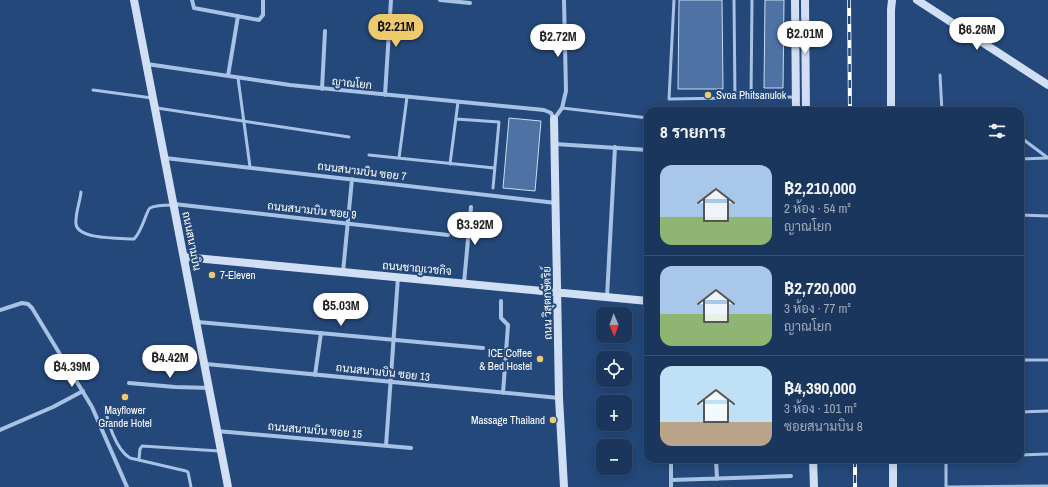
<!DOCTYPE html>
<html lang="th">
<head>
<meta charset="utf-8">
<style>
  :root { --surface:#1b365c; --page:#284165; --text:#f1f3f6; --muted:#a0abbb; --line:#395072; --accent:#eeca6c }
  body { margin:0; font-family:"Archivo Narrow",Sarabun,sans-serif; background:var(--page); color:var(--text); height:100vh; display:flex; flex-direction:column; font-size:15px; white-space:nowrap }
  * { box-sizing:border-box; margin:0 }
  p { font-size:13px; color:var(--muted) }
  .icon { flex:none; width:22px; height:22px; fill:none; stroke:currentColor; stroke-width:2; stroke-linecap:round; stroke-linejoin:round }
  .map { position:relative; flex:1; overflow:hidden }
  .sheet { position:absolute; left:644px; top:107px; width:380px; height:356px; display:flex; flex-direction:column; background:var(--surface); border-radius:12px; box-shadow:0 2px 10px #0003,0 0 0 1px var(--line) }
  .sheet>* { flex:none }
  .needle { width:26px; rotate:178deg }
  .tools { position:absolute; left:596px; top:307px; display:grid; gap:8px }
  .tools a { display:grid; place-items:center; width:36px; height:36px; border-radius:8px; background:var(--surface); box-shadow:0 2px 10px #0003,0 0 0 1px var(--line); font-size:20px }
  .price { position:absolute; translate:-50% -34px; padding:0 9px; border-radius:14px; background:#fff; color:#222; font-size:13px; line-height:26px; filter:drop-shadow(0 1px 2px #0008) }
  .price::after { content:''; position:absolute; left:50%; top:24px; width:12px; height:9px; margin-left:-6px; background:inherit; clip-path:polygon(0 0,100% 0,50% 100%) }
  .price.current { background:var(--accent); color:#111 }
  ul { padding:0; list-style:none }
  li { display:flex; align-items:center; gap:12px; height:100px; padding:0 16px }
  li+li { border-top:1px solid var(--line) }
  li span { display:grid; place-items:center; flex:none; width:112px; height:80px; border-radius:12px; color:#555 }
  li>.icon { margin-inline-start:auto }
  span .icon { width:48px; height:48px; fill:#fffc; stroke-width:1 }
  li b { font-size:17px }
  h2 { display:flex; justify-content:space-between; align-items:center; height:48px; padding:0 16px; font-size:17px }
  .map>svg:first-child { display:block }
  .building { fill:#4d72a3; stroke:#cadcf3 }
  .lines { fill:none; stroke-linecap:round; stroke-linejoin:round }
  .lane { stroke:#a7c2e4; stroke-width:3 }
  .street { stroke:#a7c2e4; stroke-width:4 }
  .secondary { stroke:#d0dff4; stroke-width:8 }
  .rail-casing { stroke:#fff; stroke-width:4 }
  .rail { stroke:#24487a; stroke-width:2.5; stroke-dasharray:8; stroke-linecap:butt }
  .poi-dot { fill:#eeca6c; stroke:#24487a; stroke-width:1.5 }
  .labels { text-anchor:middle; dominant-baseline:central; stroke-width:4; stroke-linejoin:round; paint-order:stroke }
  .street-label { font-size:11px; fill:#fff; stroke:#24487a }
  .poi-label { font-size:11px; fill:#fff; stroke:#24487a; text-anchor:start }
</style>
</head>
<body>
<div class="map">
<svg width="1048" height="487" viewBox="0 0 1048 487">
  <rect width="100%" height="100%" fill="#24487a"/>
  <!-- building -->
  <path class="building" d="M679,0H722L723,89H678Z
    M765,0H784L783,88H764Z
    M509,118L541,121L535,191L503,188Z"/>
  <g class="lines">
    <!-- lane -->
    <path class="lane" d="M674,0L669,99L795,97
      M734,0L735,98
      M940,75L942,111
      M238,78L250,167
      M93,90L152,98
      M751,98L752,0
      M157,108L349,137
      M562,108L648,118
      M456,119L499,122L493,188
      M1020,137L1048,158
      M369,155L494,168
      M399,158L407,97
      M1020,159L1048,158
      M450,164L458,102
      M81,192C80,202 75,214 76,224C78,240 121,238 134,239C142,232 147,209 150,208C156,205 166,205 173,205
      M1020,215L1048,216
      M1020,360H1048
      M105,406C107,421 116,450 130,458L186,471L188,472L191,487
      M1020,412L1048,411
      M1020,455L1048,454
      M139,459L140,449L142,446L219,451
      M946,459V487L1048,486"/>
    <!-- street -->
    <path class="street" d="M192,0L194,8L259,20L263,15V0
      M440,0L470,3
      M147,64L290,85L544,110L551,113L554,119L562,108L566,91L564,0
      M228,76L238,16
      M322,89L325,31
      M385,95L391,0
      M555,144L648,150
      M165,158L556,203
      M174,204L448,235
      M343,272L352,179
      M464,283L471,207
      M607,297L615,147
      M501,301V318L508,325L503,393
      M0,310L22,303L28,304L32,308L92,407L127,487
      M198,322L483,348
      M206,364L559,398
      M315,375L321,333
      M129,383L175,387L210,388
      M0,430L53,407L83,391
      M217,431L411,448
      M386,446L398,277
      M671,459V487
      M716,459L717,479
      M671,480L791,476"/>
    <!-- secondary -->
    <path class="secondary" d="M134,0L228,487
      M795,0L796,111
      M805,0L806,111
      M917,0L1048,85
      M891,111V10L892,0
      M554,119L559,398L564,487
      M184,257L648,301
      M813,459L814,487
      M893,459V487"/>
    <defs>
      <path id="rail" d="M849,0L850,111
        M855,459V487"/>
    </defs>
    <!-- rail casing -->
    <use href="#rail" class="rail-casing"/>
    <!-- rail -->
    <use href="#rail" class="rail"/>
  </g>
  <!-- markers -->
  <g class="poi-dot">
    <circle cx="708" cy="95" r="4"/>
    <circle cx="212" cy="275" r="4"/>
    <circle cx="540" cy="359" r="4"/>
    <circle cx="125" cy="397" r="4"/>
    <circle cx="553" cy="420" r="4"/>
  </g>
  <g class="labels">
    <!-- street labels -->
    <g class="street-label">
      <text transform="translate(352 83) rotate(6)">ญาณโยก</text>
      <text transform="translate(362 171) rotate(7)">ถนนสนามบิน ซอย 7</text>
      <text transform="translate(312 210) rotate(6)">ถนนสนามบิน ซอย 9</text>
      <text transform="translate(192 241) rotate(79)">ถนนสนามบิน</text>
      <text transform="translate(417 268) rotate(5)">ถนนชาญเวชกิจ</text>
      <text transform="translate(547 303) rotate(-91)">ถนน วิสุตกษัตริย์</text>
      <text transform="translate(383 372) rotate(6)">ถนนสนามบิน ซอย 13</text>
      <text transform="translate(315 430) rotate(5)">ถนนสนามบิน ซอย 15</text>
    </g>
    <!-- poi labels -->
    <g class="poi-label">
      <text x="716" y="95">Svoa Phitsanulok</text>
      <text x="220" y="275">7-Eleven</text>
      <text x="532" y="353" text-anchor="end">ICE Coffee<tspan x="532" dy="13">&amp; Bed Hostel</tspan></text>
      <text x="125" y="410" text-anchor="middle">Mayflower<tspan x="125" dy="13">Grande Hotel</tspan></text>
      <text x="545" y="420" text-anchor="end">Massage Thailand</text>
    </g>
  </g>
</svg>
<div class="tools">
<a><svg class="needle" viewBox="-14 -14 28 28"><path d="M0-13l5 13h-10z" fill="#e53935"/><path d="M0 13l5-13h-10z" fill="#a0abbb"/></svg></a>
<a><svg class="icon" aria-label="locate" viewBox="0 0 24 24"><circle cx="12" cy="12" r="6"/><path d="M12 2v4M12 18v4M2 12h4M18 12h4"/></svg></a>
<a>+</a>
<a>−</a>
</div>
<b class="price current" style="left:396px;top:48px">฿2.21M</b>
<b class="price" style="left:977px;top:51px">฿6.26M</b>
<b class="price" style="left:805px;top:55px">฿2.01M</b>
<b class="price" style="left:558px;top:58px">฿2.72M</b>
<b class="price" style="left:475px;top:246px">฿3.92M</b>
<b class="price" style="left:341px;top:327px">฿5.03M</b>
<b class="price" style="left:170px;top:379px">฿4.42M</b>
<b class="price" style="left:72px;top:388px">฿4.39M</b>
<section class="sheet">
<h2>8 รายการ<svg class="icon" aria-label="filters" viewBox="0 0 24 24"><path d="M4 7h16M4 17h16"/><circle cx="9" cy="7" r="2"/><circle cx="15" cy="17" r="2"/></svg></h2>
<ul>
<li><span style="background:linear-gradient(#a9c7e8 65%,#8fb573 0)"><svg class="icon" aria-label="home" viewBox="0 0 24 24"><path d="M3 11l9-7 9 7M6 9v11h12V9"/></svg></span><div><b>฿2,210,000</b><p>2 ห้อง · 54 m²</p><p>ญาณโยก</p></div></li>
<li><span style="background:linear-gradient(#a9c7e8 60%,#8fb573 0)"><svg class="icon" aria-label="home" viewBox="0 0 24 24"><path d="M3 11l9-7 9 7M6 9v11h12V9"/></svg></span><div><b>฿2,720,000</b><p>3 ห้อง · 77 m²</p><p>ญาณโยก</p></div></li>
<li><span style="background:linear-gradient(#bfe0f5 70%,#b9a48a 0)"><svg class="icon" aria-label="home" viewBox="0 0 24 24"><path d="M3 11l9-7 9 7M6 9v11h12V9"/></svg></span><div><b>฿4,390,000</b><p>3 ห้อง · 101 m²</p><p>ซอยสนามบิน 8</p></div></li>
</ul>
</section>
</div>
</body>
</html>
